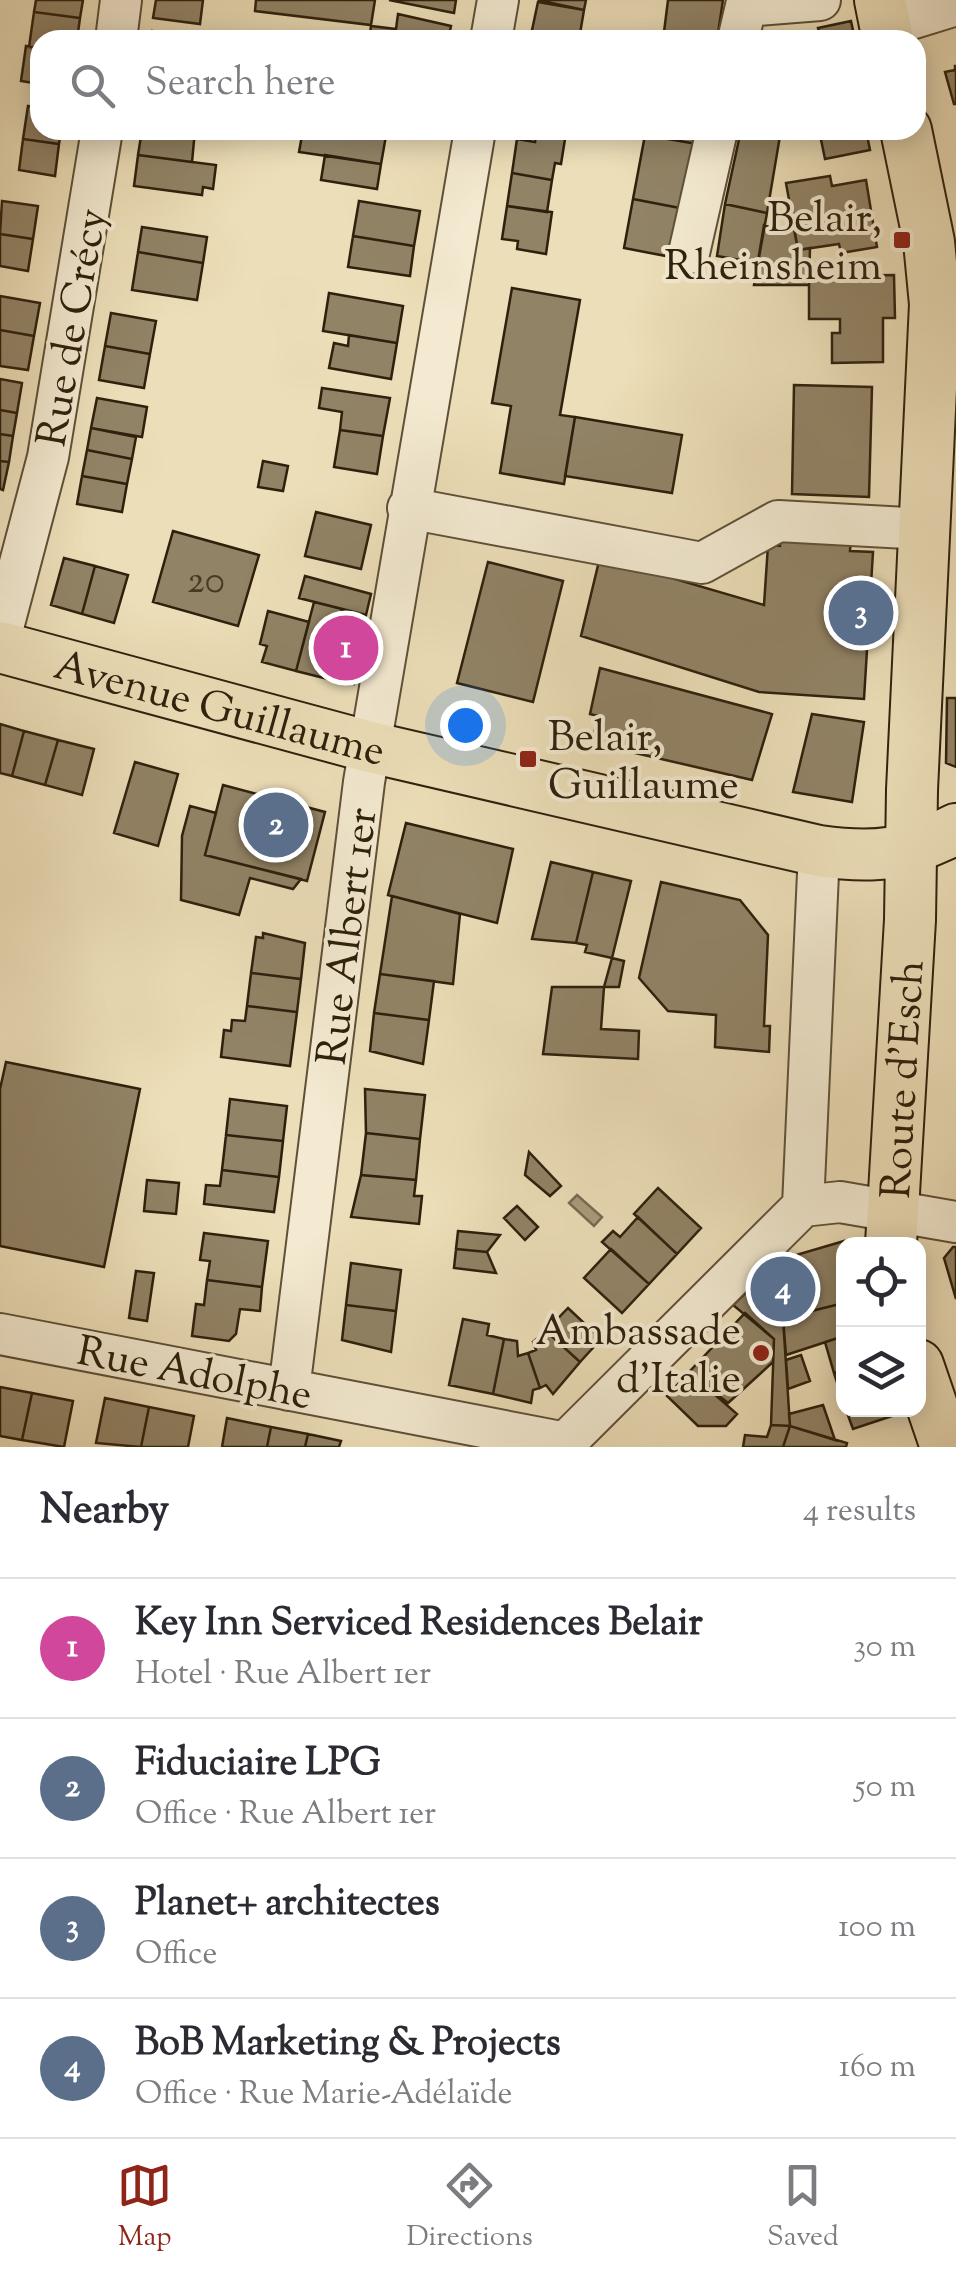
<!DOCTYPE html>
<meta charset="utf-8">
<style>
body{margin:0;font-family:"Sorts Mill Goudy",serif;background:#f2f2f3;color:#2b2b33}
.controls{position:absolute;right:30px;bottom:30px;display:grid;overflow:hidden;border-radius:20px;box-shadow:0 5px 25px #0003}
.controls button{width:90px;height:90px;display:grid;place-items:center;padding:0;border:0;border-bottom:2px solid #e1e1e2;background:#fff;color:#2b2b33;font:50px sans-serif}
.you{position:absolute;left:465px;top:725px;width:35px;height:35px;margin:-25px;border:8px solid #fff;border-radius:50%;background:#1a73e8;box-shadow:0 0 0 15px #1a73e833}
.badge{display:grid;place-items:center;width:65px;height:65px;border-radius:50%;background:#8f2418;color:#fff;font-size:32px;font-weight:700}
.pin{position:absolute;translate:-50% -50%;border:5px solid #fff;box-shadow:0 2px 10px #0006}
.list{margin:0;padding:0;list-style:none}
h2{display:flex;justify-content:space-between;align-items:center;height:130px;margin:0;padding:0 40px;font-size:42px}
h2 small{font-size:32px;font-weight:400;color:#7c7c81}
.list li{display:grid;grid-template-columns:65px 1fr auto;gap:30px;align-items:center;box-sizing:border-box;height:140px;padding:0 40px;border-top:2px solid #e1e1e2}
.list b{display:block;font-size:38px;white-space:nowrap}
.list p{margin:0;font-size:32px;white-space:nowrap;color:#7c7c81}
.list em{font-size:32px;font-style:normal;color:#7c7c81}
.icon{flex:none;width:55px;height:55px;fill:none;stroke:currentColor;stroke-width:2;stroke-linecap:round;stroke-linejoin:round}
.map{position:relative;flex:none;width:956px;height:1447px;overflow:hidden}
.search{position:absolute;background:#fff;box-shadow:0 5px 25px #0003;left:30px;right:30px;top:30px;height:110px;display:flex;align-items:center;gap:25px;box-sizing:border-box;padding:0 35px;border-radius:30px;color:#7c7c81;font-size:38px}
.sheet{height:690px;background:#fff}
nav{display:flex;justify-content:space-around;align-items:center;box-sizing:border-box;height:140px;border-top:2px solid #e1e1e2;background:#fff;font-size:28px;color:#7c7c81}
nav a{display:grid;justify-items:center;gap:5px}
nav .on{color:#8f2418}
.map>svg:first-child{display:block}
</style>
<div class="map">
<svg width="956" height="1447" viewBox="0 0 956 1447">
<rect width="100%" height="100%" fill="#ecdeb8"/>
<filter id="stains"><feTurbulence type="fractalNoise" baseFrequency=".002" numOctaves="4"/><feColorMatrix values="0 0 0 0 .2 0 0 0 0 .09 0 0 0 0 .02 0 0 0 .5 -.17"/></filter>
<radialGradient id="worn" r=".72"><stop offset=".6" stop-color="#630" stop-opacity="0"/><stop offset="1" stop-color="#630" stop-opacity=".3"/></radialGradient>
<!-- water -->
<path fill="#ab9d7e" stroke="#796b51" stroke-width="2.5" d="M577 1195 602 1217 594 1226 569 1203Z"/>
<!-- building -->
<path fill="#918366" stroke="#2e200d" stroke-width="2.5" d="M36 0H83L80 18 34 12Z
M156 0H203L200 24 153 18Z
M256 0H375L371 25 255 11Z
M389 0H456L454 13Z
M538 0H586L584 10Z
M668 0H723L717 40H663Z
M538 2 584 10 579 40 531 35Z
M34 12 80 18 77 40H40V48L29 47Z
M398 14 451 26 448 40H369L371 26 396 29Z
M851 21 855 40H821L818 28Z
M152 31 217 40H150Z
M26 46 40 48V84L21 81Z
M955 66H956V104H954L945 72 955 70Z
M28 106 40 108V130H61L59 144 23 139Z
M142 130H195L192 162 138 155Z
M303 130H387L381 164 299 152Z
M646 130H700L697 144 645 135Z
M741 130H781L767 213 725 204Z
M819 130H866L870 150 825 159Z
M536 135 565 139 561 164 555 163 552 180 512 173 517 139 535 142Z
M645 135 697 144 685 209 633 199Z
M23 139 59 144 55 176 19 170Z
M138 155 216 165 213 189 203 187 202 195 134 186Z
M325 155 381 164 377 189 321 180Z
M512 173 552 180 547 212 507 206Z
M830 176 832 186 866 180 877 247 841 253 839 244 798 250 786 183Z
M633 199 685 209 676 258 624 248Z
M2 201 38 206 33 239 0 234Z
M359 201 420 211 414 246 353 236Z
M725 204 767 213 758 263 717 256Z
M507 206 552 212 546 254 517 249 518 241 502 239Z
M764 225 794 229 798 250 810 248 809 285H754Z
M142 227 207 237 203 263 138 252Z
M0 234 33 239 28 271 0 266Z
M353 236 414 246 410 276 348 267Z
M138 252 203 263 197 300 132 290Z
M894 275 895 318H883V362L832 363V333H840V319H809V276Z
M512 288 580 300 560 415 575 417 564 484 500 473 511 406 492 403Z
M329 293 403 306 397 343 323 331Z
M0 296 40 303 34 336 0 330Z
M111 313 156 321 150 354 105 346Z
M0 330 34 336 28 370 0 366Z
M349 335 397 343 391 379 329 368 334 343 348 346Z
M105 346 150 354 144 388 99 380Z
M0 379 22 383 17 413 0 410Z
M794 385 872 387 869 497 792 494Z
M322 388 390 398 383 436 340 430 342 412 319 408Z
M97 398 147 407 142 437 91 428Z
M0 410 17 413 13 436 0 434Z
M575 417 682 435 672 493 565 476Z
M91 428 136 437 132 459 87 450Z
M340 430 383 436 377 474 334 467Z
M0 434 13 436 9 462 0 461Z
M87 450 132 459 127 484 82 476Z
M0 461 9 462 3 490 0 489Z
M263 461 288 466 283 491 258 487Z
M82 476 127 484 122 512 77 504Z
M316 512 371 525 361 569 305 556Z
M173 531 259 555 238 626 153 602Z
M780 531 851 535 850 551 873 552 864 699 759 692 581 636 600 557 764 605 768 545 780 546Z
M64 558 95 566 82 614 51 605Z
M488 562 563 581 533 702 457 683Z
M95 566 128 575 114 623 82 614Z
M305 576 371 594 366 615 299 598Z
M314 602 342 609 324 678 296 671Z
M342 609 366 615 354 684 324 678Z
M268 611 309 622 296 671 262 662 267 646 260 644Z
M600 668 772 714 752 780 592 743 598 716 590 714Z
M947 698H956V767L946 763Z
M812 714 864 722 852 802 793 792Z
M0 724 24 731 12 776 0 773Z
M24 731 58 740 45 785 12 776Z
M58 740 94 749 82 795 45 785Z
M135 762 178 774 158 846 114 833Z
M223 785 325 812 307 881 205 855Z
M190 806 216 813 205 855 301 879 293 889 250 878 239 915 181 900 182 836Z
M406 823 513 849 497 923 388 895Z
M551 862 593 872 576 943 532 939Z
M593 872 631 881 612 958 585 952 587 945 576 943Z
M661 882 740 900 768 935 764 1026H770L769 1052 715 1047 716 1015 668 1011 639 978Z
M392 896 460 914 453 984 380 974Z
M263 933 305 943 301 979 251 973 256 937 263 938Z
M612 958 624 961 619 987H604Z
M251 973 301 979 297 1012 247 1006Z
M380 974 434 981 429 1020 374 1013Z
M552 987H604L601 1029 639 1031 638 1059 543 1054Z
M247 1006 297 1012 290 1066 221 1057 224 1030 231 1031 232 1020 245 1021Z
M374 1013 429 1020 423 1064 370 1051Z
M6 1062 140 1089 104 1267 0 1246V1089Z
M365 1089 425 1095 420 1139 366 1133Z
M230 1099 287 1106 283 1141 226 1135Z
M366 1133 420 1139 416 1180 361 1175Z
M226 1135 283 1141 279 1177 222 1170Z
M529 1152 561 1186 550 1196 525 1175Z
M222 1170 279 1177 274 1212 204 1204 206 1185 220 1186Z
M361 1175 416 1180 414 1196H422L419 1224 351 1217Z
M147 1180 179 1183 176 1214 144 1211Z
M658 1188 701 1228 677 1254 634 1214Z
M517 1206 538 1227 525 1240 504 1218Z
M638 1217 677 1254 649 1284 602 1242 613 1231 620 1237Z
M458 1231 500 1235 487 1252 456 1249Z
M204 1233 268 1241 262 1287 207 1280 210 1261 200 1260Z
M844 1241V1303L783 1318 790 1426 771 1425 774 1339 733 1305 779 1260Z
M953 1247H956V1299L944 1258Z
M456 1249 487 1252 496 1273 454 1268Z
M611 1249 649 1284 622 1313 584 1278Z
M351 1263 401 1270 396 1311 346 1305Z
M136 1271 154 1273 147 1321 129 1318Z
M207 1280 262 1287 260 1311 240 1309 236 1334 229 1341 192 1336 196 1304 204 1305Z
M844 1303V1336L786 1355 783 1318Z
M346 1305 396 1311 391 1352 342 1340Z
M568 1308 601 1339 580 1362 546 1331Z
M745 1313 774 1339 773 1362 728 1403 689 1372Z
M463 1319 489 1324 487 1335 504 1339 493 1394 449 1385Z
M546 1331 580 1362 553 1394 546 1385 540 1388 528 1353 536 1350 533 1342Z
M844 1336V1370L834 1373 825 1342Z
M504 1339 517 1341 518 1356 528 1353 540 1388 533 1390 531 1403 493 1394Z
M801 1355 810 1381 788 1389 786 1360Z
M844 1370V1401H843L834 1373Z
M689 1372 737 1414 726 1426H698L667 1396Z
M0 1387 32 1393 22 1440 0 1436Z
M32 1393 73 1401 64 1447 22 1440Z
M105 1398 149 1407 141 1447 96 1443Z
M823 1405 835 1440 790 1426 789 1414Z
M149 1407 194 1416 188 1447H141Z
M846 1410H899L901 1413 853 1429Z
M227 1418 271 1427 267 1447H222Z
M771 1425 790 1426 783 1447H743L745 1435 767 1437Z
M790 1426 847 1443 846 1447H783Z
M271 1427 308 1434 305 1447H267Z
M308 1434 341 1441 339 1447H305Z"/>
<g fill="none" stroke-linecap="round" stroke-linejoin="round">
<!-- minor casing -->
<g stroke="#5e5038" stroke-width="44">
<path id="minor" d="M885 27 956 5
M116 40 121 0
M491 40 498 0
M738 40 746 6 820 0
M689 253 717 130
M408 508 702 563 778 521 925 529
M0 639 48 457 102 130
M803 1206 819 851
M0 1334 566 1443
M289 1390 364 782 475 130
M561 1447 803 1206 840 1202 956 1222"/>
</g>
<!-- major casing -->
<g stroke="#2e200d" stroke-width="54">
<g id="major">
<path d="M880 0 888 40"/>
<path id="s1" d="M0 647 370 747 819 851C876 859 905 855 956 829"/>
<path id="s2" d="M891 1244 910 920 912 790 935 304 929 242 906 130"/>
<path d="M918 1365 946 1447"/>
</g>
</g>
<!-- minor -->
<use href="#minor" stroke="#f3ead1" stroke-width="40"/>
<!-- major -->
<use href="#major" stroke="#ecdeb8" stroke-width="50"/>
</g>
<!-- markers -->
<g fill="#8f2418" stroke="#f3ead1" stroke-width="4">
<rect x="892" y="230" width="20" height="20" rx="5"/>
<rect x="518" y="749" width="20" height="20" rx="5"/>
<circle cx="761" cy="1353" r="10"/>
</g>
<g text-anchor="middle" stroke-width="8" stroke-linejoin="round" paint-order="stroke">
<!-- number labels -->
<g font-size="38" fill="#473923">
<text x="206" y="592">20</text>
</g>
<!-- poi labels -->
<g font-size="42" fill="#2e200d" stroke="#f3ead1" text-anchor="end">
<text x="882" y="231">Belair,<tspan x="882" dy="48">Rheinsheim</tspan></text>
<text x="548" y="750" text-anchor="start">Belair,<tspan x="548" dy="48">Guillaume</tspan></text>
<text x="741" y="1344">Ambassade<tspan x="741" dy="48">d'Italie</tspan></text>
</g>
<!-- street labels -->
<g font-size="42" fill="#2e200d" stroke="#f3ead1">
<text transform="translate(70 327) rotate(-80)" y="15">Rue de Crécy</text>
<text dy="15" stroke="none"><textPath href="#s1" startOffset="228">Avenue Guillaume</textPath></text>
<text transform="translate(345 936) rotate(-83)" y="15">Rue Albert 1er</text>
<text dy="15" stroke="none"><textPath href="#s2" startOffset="165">Route d'Esch</textPath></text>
<text transform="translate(195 1371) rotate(11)" y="15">Rue Adolphe</text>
</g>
</g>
<rect width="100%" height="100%" filter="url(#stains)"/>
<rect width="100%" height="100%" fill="url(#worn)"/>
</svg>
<div class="controls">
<button><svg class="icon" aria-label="locate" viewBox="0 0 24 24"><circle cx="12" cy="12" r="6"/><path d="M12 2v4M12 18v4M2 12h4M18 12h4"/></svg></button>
<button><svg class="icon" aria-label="layers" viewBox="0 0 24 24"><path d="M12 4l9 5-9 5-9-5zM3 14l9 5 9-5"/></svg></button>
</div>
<div class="you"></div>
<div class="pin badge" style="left:346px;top:648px;background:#d1479c">1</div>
<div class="pin badge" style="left:276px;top:825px;background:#5c6f8a">2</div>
<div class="pin badge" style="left:861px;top:613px;background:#5c6f8a">3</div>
<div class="pin badge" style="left:783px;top:1289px;background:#5c6f8a">4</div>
<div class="search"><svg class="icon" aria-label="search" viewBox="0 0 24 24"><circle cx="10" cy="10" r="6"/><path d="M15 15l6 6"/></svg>Search here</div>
</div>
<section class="sheet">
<h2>Nearby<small>4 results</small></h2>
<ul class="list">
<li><span class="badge" style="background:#d1479c">1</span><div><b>Key Inn Serviced Residences Belair</b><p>Hotel · Rue Albert 1er</p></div><em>30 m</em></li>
<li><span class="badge" style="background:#5c6f8a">2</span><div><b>Fiduciaire LPG</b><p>Office · Rue Albert 1er</p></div><em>50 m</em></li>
<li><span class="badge" style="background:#5c6f8a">3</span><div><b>Planet+ architectes</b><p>Office</p></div><em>100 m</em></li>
<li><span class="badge" style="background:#5c6f8a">4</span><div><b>BoB Marketing &amp; Projects</b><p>Office · Rue Marie-Adélaïde</p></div><em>160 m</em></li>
</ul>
</section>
<nav>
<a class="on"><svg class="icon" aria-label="map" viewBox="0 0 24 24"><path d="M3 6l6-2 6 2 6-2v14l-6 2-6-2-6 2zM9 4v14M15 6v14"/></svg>Map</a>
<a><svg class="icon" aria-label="directions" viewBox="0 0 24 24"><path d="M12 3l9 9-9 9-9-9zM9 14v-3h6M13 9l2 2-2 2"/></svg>Directions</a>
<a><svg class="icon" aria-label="saved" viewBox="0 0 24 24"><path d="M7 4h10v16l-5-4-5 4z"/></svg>Saved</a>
</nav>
